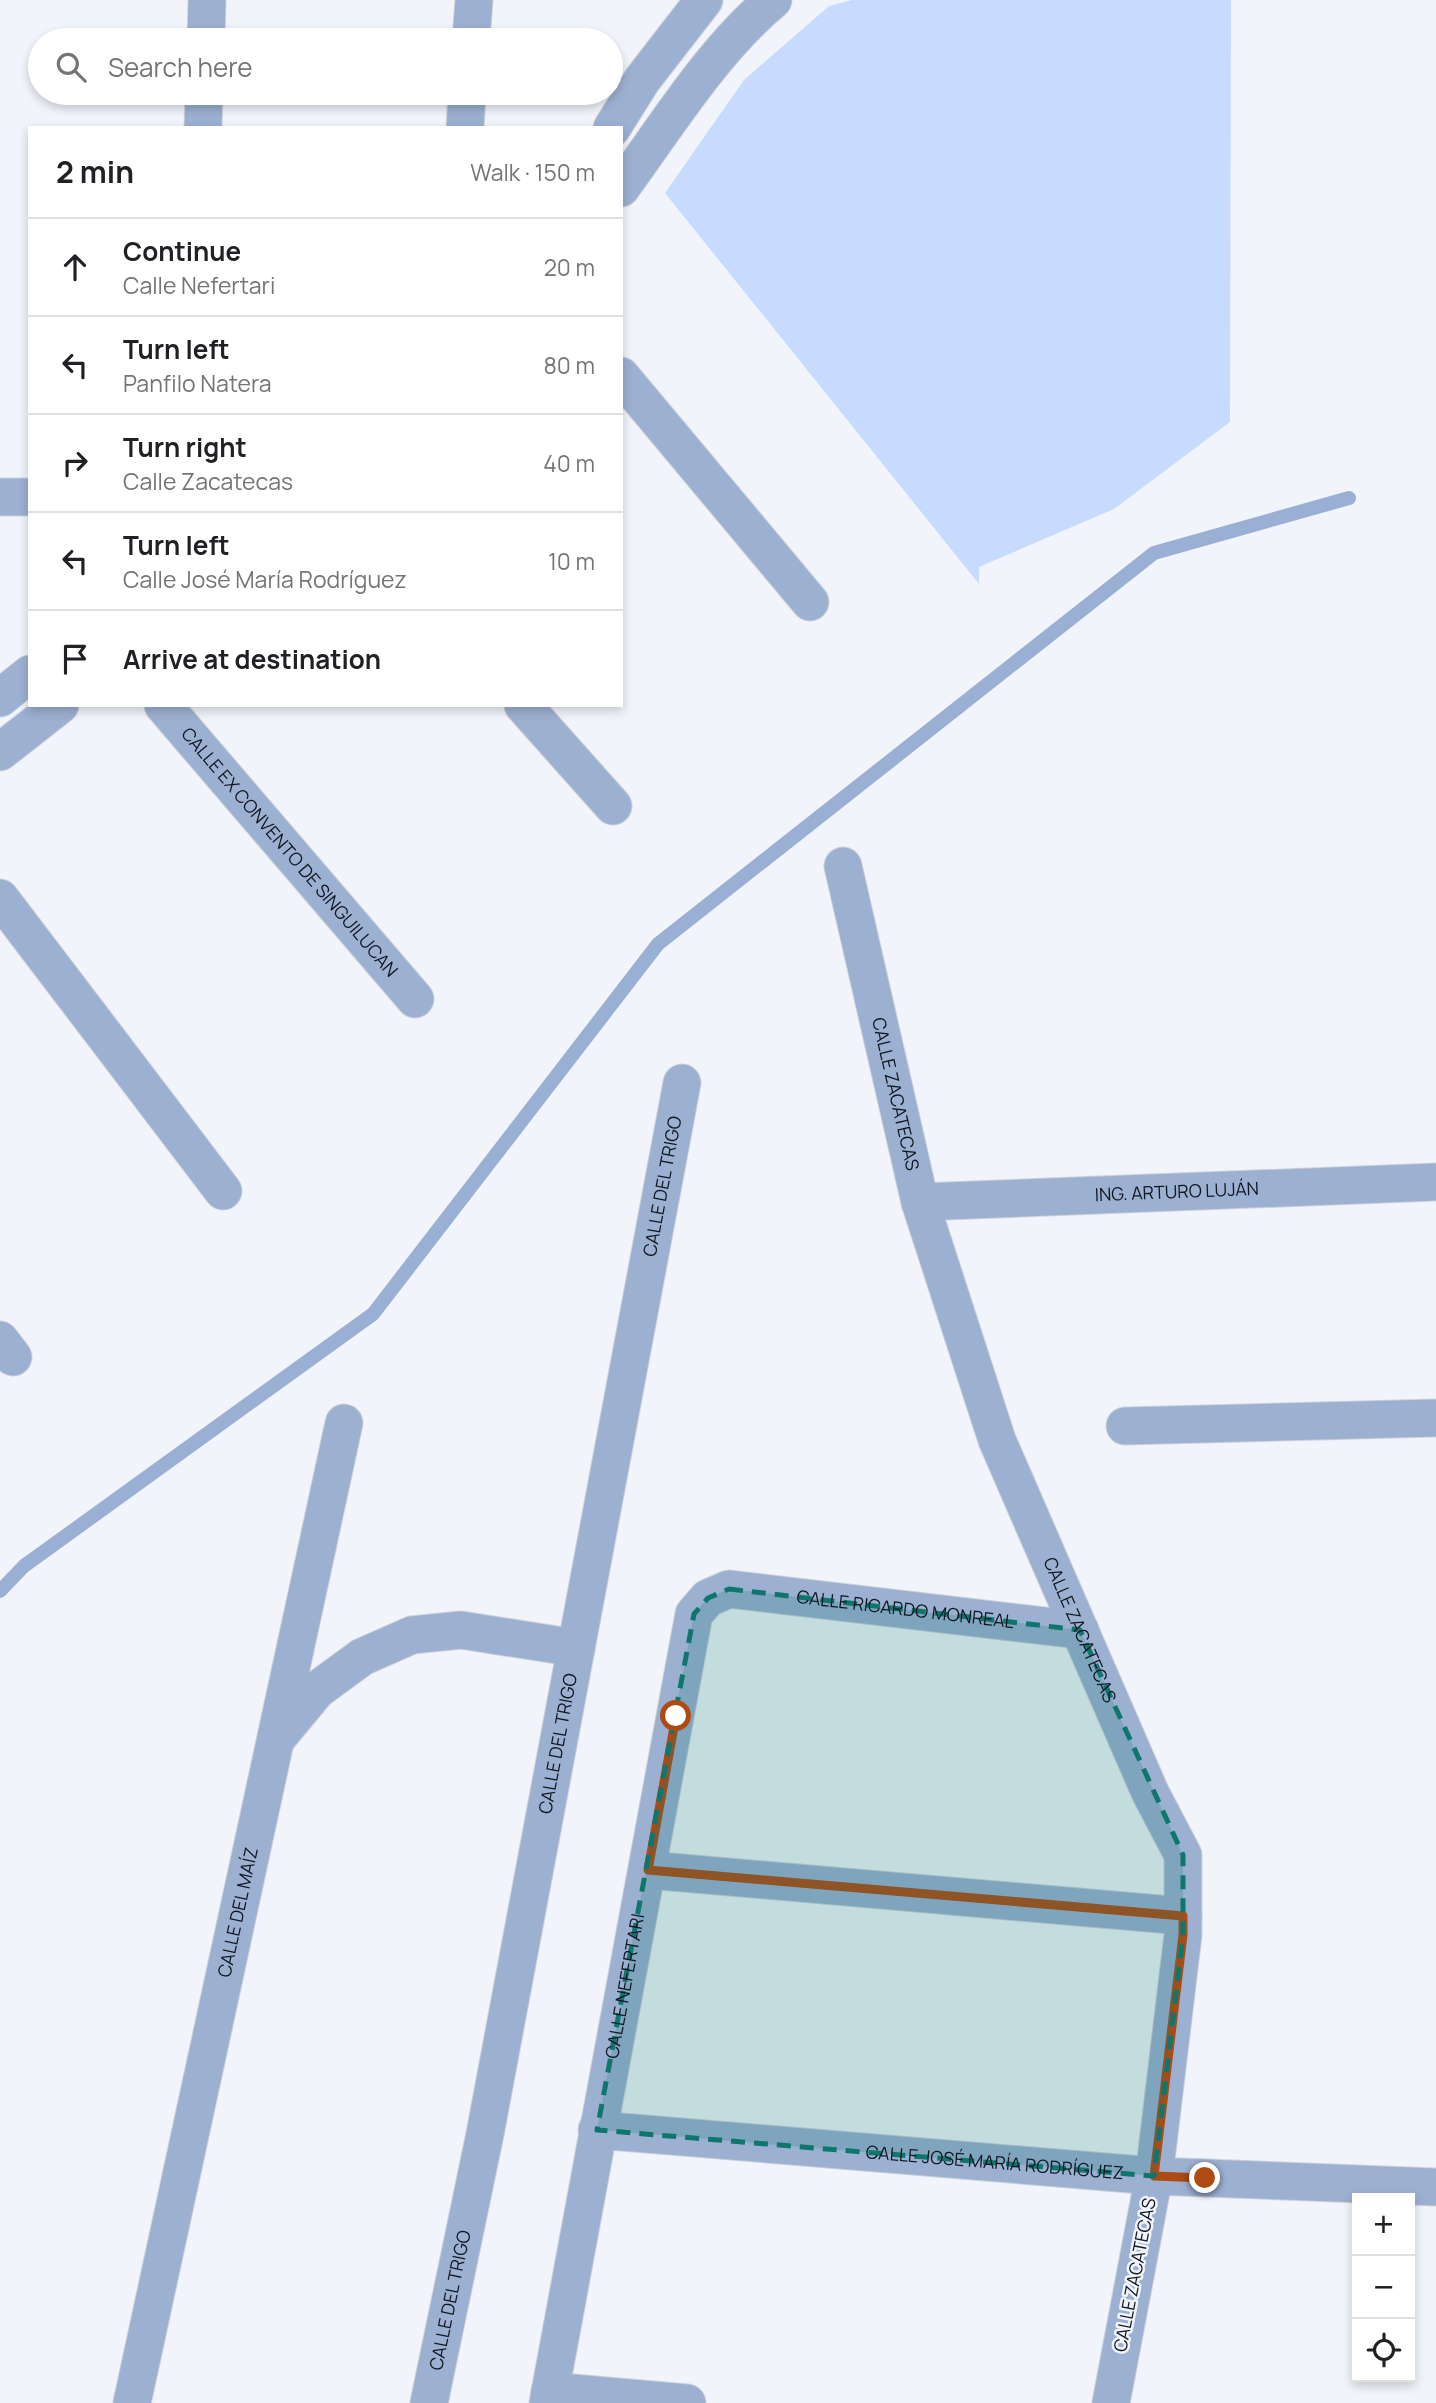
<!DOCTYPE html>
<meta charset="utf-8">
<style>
body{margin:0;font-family:Manrope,sans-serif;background:#f2f2f2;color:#202124}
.controls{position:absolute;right:21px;bottom:21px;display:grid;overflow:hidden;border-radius:0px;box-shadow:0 4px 10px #0003}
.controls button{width:63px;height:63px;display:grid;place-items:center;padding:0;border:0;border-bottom:2px solid #e0e0e0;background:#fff;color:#202124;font:35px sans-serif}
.stop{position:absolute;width:21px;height:21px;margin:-16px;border:5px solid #ae4b13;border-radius:50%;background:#fff}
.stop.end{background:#ae4b13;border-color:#fff;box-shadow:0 2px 7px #0008}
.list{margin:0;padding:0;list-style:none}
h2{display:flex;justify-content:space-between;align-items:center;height:91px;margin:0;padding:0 28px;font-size:30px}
h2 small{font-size:23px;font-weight:400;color:#757577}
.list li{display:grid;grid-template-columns:46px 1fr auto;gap:21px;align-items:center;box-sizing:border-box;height:98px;padding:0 28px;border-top:2px solid #e0e0e0}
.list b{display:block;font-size:26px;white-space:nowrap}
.list p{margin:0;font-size:23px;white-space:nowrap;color:#757577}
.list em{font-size:23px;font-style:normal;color:#757577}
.icon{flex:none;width:38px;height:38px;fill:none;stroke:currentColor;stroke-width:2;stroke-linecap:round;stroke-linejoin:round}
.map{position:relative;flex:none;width:1436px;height:2403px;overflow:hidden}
.search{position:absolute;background:#fff;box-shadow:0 4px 10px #0003;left:28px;top:28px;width:595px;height:77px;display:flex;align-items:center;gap:18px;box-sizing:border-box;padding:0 24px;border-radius:38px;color:#757577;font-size:26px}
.panel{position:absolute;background:#fff;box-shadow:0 4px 10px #0003;left:28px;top:126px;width:595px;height:581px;border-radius:0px}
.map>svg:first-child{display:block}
</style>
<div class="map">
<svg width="1436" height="2403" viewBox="0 0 1436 2403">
<rect width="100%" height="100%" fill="#f1f5fb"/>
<!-- green -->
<path fill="#c6dbfe" d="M852 0H1231L1230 422 1114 509 979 567V584L665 193 744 80 829 6Z"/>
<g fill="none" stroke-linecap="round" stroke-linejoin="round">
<!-- stream -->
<path stroke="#99afd4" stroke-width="14" d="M0 1591 24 1566 373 1314 658 944 1154 553 1349 498"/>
<!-- minor casing -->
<g stroke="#cdd1d8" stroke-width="39">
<g id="minor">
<path d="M206 40 207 0"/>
<path d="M471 40 474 0"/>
<path d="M203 128 204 93"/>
<path d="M465 128 467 93"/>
<path d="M612 128 642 80 704 0"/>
<path d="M621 188C667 125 714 49 773 0"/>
<path d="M621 376 810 602"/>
<path d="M0 497H30"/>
<path d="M0 698 30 674"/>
<path id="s1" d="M163 705 415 999"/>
<path d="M523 705 613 806"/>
<path d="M0 752 60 705"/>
<path id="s2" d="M843 866 920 1202 997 1440 1150 1792 1183 1855V1935L1154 2176 1111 2403"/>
<path d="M0 898 223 1191"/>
<path id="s3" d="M920 1202 1436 1182"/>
<path d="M0 1340 13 1357"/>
<path d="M1125 1426 1436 1418"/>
<path d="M278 1737 317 1690 362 1657 412 1635 461 1630 576 1648"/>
<path d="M648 1870 1183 1916"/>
<path id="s4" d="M597 2130 1154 2176 1436 2187"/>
<path d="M550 2391 687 2403"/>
<path id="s5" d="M132 2403 344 1423"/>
<path id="s6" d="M429 2403 485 2134 682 1083"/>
<path id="s7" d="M548 2403 694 1614 708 1598 729 1589 1080 1630"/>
</g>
</g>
<!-- minor -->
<use href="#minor" stroke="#9cb0d2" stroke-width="37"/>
</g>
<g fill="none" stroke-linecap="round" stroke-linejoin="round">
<!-- route -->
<path stroke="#ae4b13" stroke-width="9" d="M676 1716 648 1870 1183 1916V1935L1154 2176 1205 2178"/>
</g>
<!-- marked area -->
<path fill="#0f766e" fill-opacity="0.2" stroke="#0f766e" stroke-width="5" stroke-dasharray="14 9" stroke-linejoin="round" d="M729 1589 1080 1630 1183 1855V1935L1154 2176 597 2130 694 1614 708 1598Z"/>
<g text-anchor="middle" stroke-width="5" stroke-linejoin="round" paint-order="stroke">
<!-- street labels -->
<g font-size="18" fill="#111721" stroke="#f1f5fb">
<text dy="6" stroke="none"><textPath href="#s1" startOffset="194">CALLE EX CONVENTO DE SINGUILUCAN</textPath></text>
<text dy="6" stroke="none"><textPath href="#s2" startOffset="234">CALLE ZACATECAS</textPath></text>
<text dy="6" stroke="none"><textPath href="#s6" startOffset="1239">CALLE DEL TRIGO</textPath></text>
<text dy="6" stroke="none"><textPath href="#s3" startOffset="257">ING. ARTURO LUJÁN</textPath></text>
<text dy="6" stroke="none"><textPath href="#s7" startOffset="1024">CALLE RICARDO MONREAL</textPath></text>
<text dy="6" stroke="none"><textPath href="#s2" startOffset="802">CALLE ZACATECAS</textPath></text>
<text dy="6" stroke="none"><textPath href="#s6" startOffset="672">CALLE DEL TRIGO</textPath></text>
<text dy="6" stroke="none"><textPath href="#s5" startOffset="502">CALLE DEL MAÍZ</textPath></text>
<text dy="6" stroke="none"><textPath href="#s7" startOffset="424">CALLE NEFERTARI</textPath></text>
<text dy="6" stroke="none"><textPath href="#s4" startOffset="399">CALLE JOSÉ MARÍA RODRÍGUEZ</textPath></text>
<text transform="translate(1135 2275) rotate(-79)" y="6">CALLE ZACATECAS</text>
<text dy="6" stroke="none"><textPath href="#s6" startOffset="105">CALLE DEL TRIGO</textPath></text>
</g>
</g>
</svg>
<div class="controls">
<button>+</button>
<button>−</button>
<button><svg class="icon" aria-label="locate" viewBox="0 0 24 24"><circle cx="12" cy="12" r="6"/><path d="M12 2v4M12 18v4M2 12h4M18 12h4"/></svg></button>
</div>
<div class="stop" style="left:676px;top:1716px"></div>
<div class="stop end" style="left:1205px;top:2178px"></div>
<div class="search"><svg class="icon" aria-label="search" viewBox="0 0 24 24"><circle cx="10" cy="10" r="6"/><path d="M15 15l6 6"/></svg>Search here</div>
<section class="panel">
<h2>2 min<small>Walk · 150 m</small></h2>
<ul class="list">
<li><svg class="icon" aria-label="ahead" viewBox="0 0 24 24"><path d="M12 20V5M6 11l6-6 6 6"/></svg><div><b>Continue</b><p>Calle Nefertari</p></div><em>20 m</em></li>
<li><svg class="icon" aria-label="left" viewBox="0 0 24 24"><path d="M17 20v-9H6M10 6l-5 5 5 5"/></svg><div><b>Turn left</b><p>Panfilo Natera</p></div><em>80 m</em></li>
<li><svg class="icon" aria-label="right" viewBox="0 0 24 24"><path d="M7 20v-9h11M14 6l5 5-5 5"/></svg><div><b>Turn right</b><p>Calle Zacatecas</p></div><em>40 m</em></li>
<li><svg class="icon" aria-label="left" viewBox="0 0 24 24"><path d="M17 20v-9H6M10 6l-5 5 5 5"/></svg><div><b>Turn left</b><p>Calle José María Rodríguez</p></div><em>10 m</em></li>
<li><svg class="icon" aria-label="arrive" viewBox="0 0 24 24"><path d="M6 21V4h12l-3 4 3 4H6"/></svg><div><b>Arrive at destination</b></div></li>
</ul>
</section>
</div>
